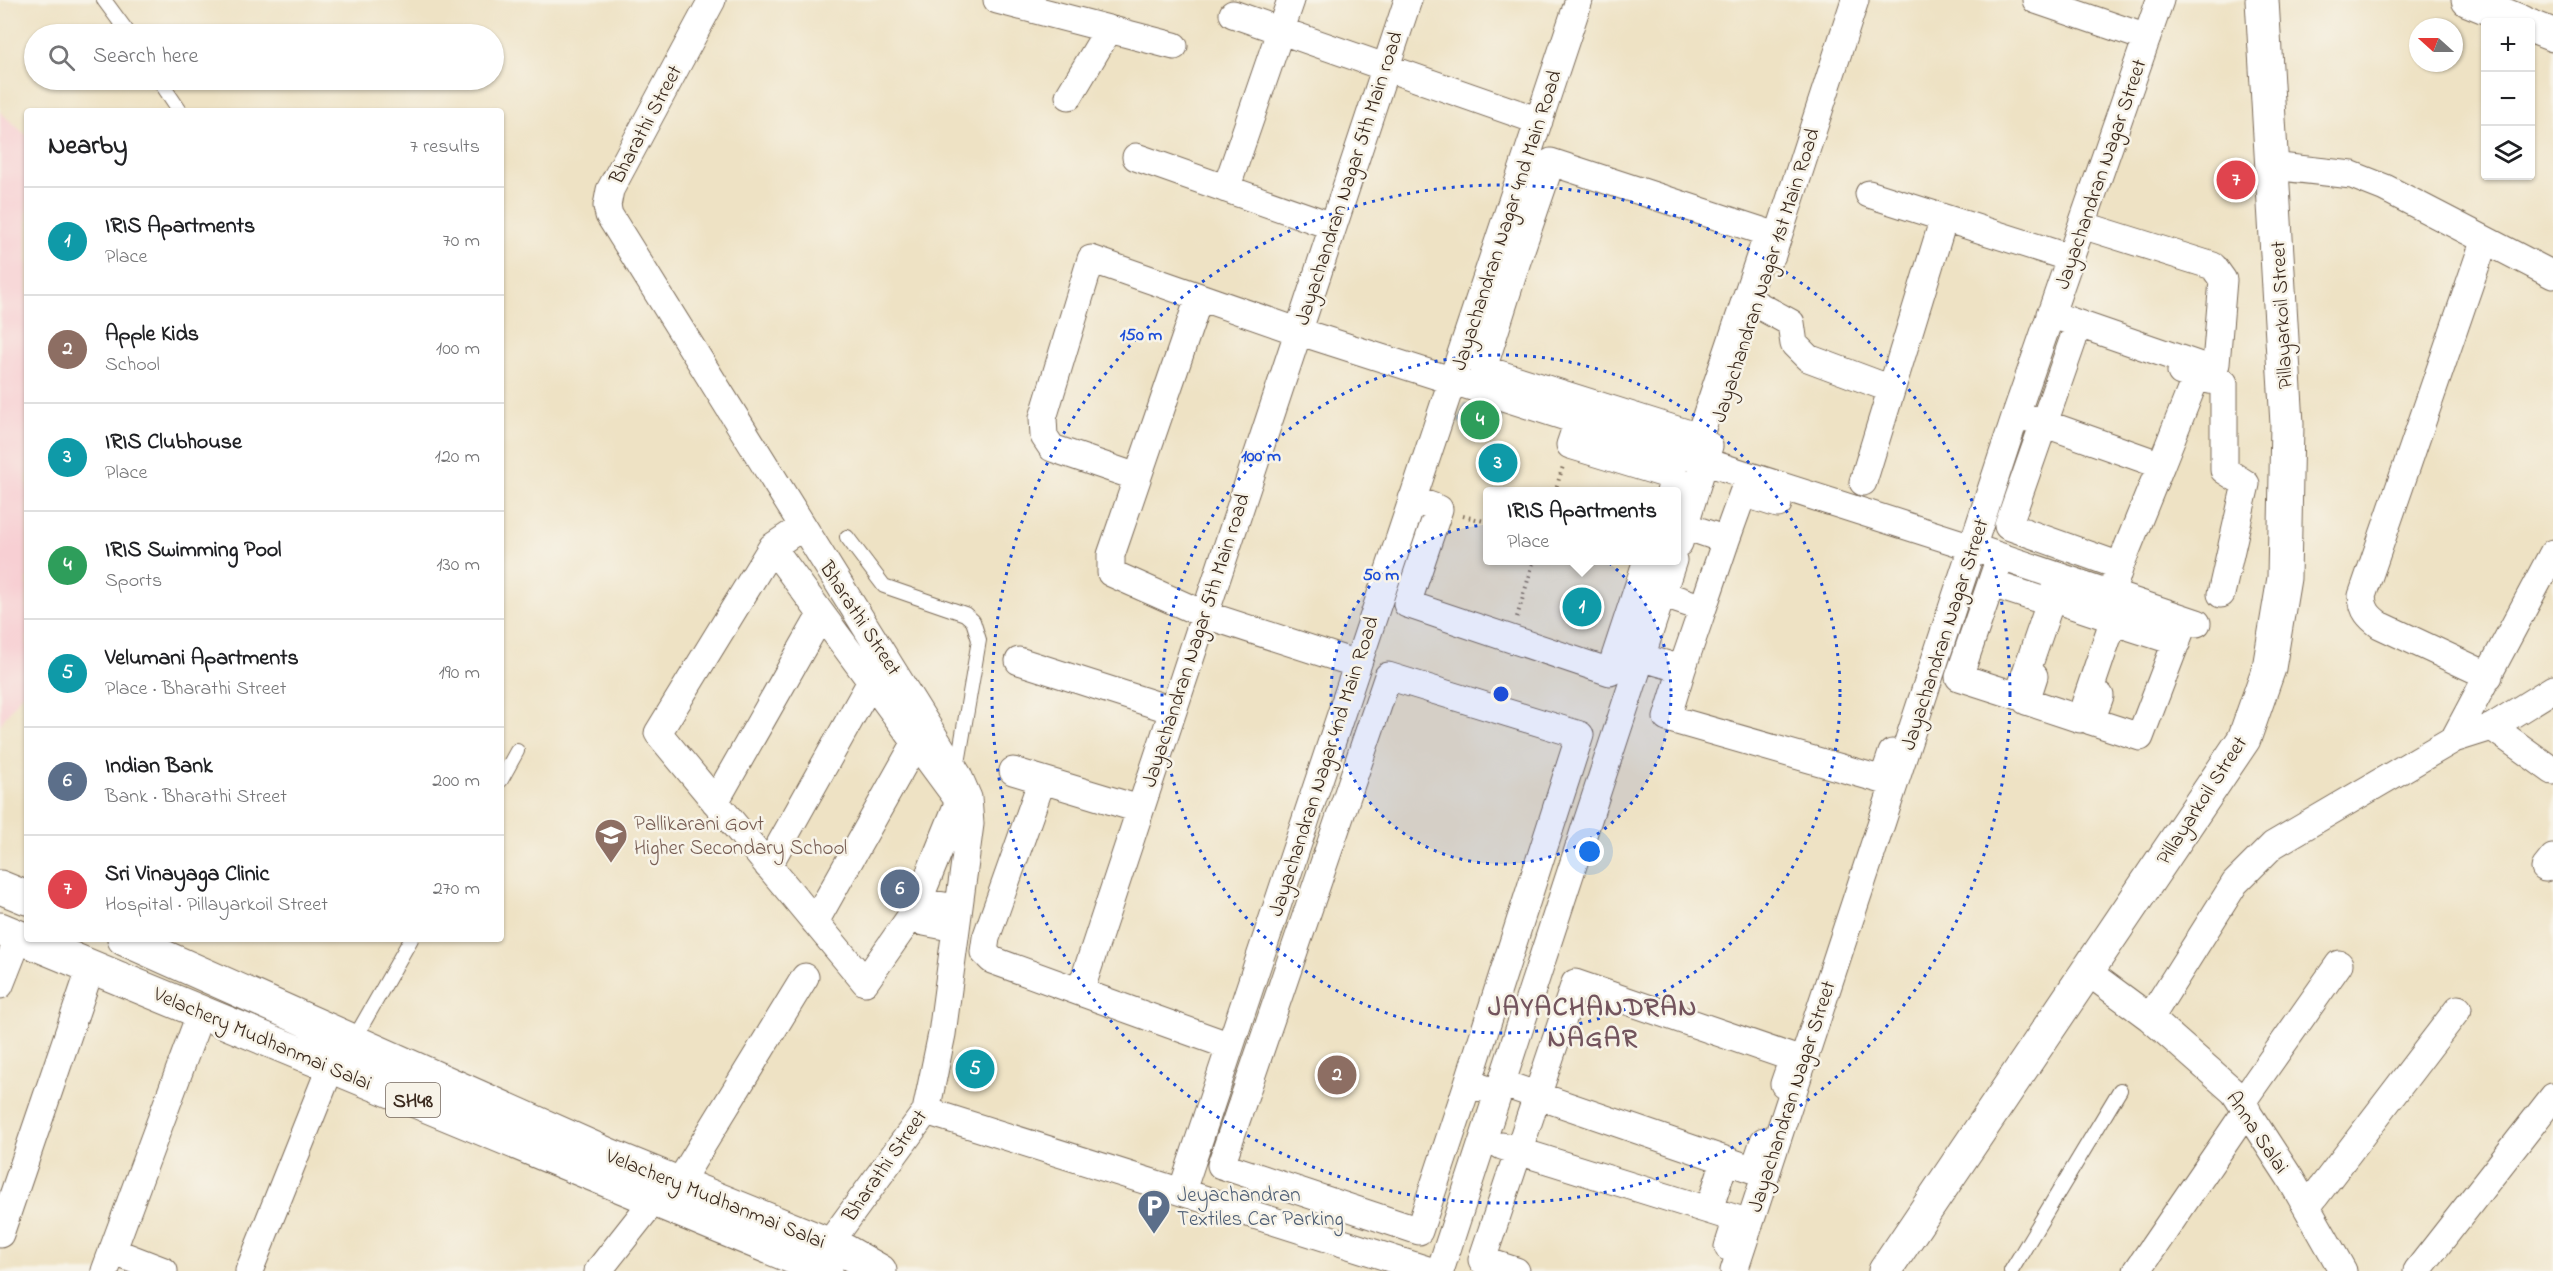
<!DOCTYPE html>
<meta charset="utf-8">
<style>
body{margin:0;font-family:"Indie Flower",sans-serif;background:#f2f2f2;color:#202124}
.controls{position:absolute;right:18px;top:18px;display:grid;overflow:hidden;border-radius:6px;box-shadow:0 2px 4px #0004}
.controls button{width:54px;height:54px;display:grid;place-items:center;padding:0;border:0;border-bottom:2px solid #e0e0e0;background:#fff;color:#202124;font:30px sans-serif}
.compass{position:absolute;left:2409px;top:18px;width:54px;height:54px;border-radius:50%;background:#fff;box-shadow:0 2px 4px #0004;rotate:291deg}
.you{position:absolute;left:1590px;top:852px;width:21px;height:21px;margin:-15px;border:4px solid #fff;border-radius:50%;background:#1a73e8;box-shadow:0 0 0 9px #1a73e833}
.badge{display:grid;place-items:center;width:39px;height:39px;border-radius:50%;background:#d1495b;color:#fff;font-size:20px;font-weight:700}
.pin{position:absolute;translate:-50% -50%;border:3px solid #fff;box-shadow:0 2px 6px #0006}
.popup{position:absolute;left:1483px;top:487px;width:198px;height:78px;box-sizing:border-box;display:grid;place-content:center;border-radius:6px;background:#fff;filter:drop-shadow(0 2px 4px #0005);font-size:20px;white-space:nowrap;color:#757577}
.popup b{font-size:22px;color:#202124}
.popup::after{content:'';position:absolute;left:50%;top:100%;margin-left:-12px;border:12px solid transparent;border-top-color:#fff}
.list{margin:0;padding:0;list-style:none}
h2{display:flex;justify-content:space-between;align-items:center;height:78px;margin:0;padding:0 24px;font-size:26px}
h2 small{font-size:20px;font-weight:400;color:#757577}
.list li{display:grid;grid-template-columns:39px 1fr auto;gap:18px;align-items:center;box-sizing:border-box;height:108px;padding:0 24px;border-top:2px solid #e0e0e0}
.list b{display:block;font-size:22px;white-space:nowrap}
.list p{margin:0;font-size:20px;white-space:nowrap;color:#757577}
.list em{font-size:20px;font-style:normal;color:#757577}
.icon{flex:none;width:33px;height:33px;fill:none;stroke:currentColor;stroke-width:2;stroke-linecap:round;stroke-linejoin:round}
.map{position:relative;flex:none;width:2553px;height:1271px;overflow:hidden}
.search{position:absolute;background:#fff;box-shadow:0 2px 4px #0004;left:24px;top:24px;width:480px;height:66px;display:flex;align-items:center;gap:15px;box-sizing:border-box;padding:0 21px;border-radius:33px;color:#757577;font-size:22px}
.panel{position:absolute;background:#fff;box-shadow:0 2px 4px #0004;left:24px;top:108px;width:480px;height:834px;border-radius:6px}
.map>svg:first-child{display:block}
</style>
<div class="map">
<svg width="2553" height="1271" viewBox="0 0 2553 1271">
<rect width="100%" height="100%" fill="#f7f3e8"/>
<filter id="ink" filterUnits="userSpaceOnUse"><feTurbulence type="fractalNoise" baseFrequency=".0167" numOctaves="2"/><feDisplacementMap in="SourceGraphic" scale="12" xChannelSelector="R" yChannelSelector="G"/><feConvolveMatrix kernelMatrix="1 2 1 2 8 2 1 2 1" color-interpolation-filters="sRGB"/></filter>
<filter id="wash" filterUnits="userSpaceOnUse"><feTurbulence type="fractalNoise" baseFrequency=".008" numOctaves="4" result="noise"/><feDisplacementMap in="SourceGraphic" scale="24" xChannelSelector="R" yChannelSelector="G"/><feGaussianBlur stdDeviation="1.35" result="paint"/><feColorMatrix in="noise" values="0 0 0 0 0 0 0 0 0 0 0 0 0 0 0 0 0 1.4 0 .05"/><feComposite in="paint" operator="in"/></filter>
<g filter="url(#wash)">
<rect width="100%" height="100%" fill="#eee2c4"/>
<!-- built -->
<path fill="#f7cfd3" d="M0 112 27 136V686L0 725Z"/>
<!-- water -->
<path fill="#74beed" stroke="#587486" stroke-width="1.5" d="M1465 404 1502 417 1496 435 1459 422Z"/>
</g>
<g filter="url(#ink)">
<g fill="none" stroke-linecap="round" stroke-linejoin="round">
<!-- lane casing -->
<g stroke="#7a6a58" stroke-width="16">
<path id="lane" d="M104 0 129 34
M159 80 180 111
M847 537 884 586 965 614 973 621 979 640 957 769
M501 780 517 751
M353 1041 411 939
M2011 1271 2120 1090"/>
</g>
<!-- street casing -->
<g stroke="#7a6a58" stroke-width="29">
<path id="street" d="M712 0 610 190 607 206 609 215 958 775 968 798 970 824 942 1034 926 1111 829 1244 821 1261
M997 0 1174 46
M2036 0 2147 38
M1233 14 1539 121
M1069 96 1109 29
M1136 157 1332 226
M2272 166 2352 175 2385 188 2553 275
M1226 189 1291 0
M1869 194 2070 258
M2484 242 2362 596C2363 611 2369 617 2380 625L2489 676
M1494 254 1517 261 1551 162 1768 233 1699 437 1483 369 1517 261
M1772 255 1855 0
M1199 298 1111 555V573L1203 614 1357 664
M1756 304 1791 323 1794 344 1808 358 1891 389
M2050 314 2212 370 2216 364 2223 280 2213 266 2082 225
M2073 340 2008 526 2120 566 2111 594
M2196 377 2224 383V470L2246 484 2221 594
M2026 417 2161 465 2120 566
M1578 421 1570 445 1675 477 1670 492
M2161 465 2196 377 2181 372
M1137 477 1052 448 1044 436 1043 418 1091 259 1297 331 1972 547 2197 623
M1863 482 1944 218
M1412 499 1439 509 1407 604 1610 672 1647 560
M1685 526 1726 540 1743 493 1778 504
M802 527 772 547 658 733 865 982 909 919 955 928
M1679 543 1709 446
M772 547 959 801 918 902 958 908
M2000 557 1959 677 2018 696 2059 577
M1992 584 2051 603
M2060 601 2114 619
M1703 608 1726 540
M2124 625 2177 642
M1640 657 1682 669 1703 608 1661 594
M1019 661 1172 710
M1682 669 1667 718 1883 780 1892 753
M2034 676 2026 701 2080 719 2121 598
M2100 696 2091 721 2140 737 2185 619
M2492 727 2553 771
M2454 739 2492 727 2553 689
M1013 771 1139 809
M1042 780 986 938 984 952 992 960 1080 992
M715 802 816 624
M768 866 878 669
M2545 868 2553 858
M815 922 916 742
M2088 972 2150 1018 2234 1092 2290 1178 2343 1271
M0 985 19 937
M2150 1018 2235 883 2273 845 2454 739 2553 553
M1230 1046 1080 992 1408 0
M1468 1083 1580 735 1388 676 1221 1165 1419 1231 1468 1083 1498 1093
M1501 1083 1754 1170 1764 1141
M2242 1102 2339 964
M926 1111 1431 1271
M1502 1146 1737 1219 1728 1247
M679 1183 805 977
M1182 1191 1579 0
M2307 1207 2458 1009
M1709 1210 1725 1160
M0 1234 91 967
M112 1251 164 1271
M105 1271 201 1012
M249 1271 331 1066
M598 1271 654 1200
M1440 1271 1673 560
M1516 1271 1482 1260 1575 983 1793 1058 1784 1084
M1734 1271 2016 414 2160 0
M2137 1271 2247 1110
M2417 1271 2553 1097"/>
</g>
<!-- secondary casing -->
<g stroke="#7a6a58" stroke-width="35">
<path id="secondary" d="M2468 0 2522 22
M2530 26 2553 35
M1885 1271 2244 739 2269 668 2284 578 2287 424 2262 0"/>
</g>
<!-- primary casing -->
<g stroke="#7a6a58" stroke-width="35">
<path id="primary" d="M0 887 27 898
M0 929 826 1271
M124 939 609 1155 845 1251 880 1271"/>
</g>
<!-- path -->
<path stroke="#7a6a58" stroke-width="4" stroke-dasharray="1.5 4.5" stroke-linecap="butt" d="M1555 492 1563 466
M1463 516 1488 522
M1517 617 1534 560"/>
<!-- lane -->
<use href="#lane" stroke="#fff" stroke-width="14"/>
<!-- street -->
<use href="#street" stroke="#fff" stroke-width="27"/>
<!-- secondary -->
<use href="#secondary" stroke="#fff" stroke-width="33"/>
<!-- primary -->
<use href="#primary" stroke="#fff" stroke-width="33"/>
</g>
</g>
<!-- distance rings -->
<circle cx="1501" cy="694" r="170" fill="#1d4ed8" fill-opacity=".12"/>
<g fill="none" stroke="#1d4ed8" stroke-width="3" stroke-dasharray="3 6">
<circle cx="1501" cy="694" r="170"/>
<circle cx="1501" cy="694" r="339"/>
<circle cx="1501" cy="694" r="509"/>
</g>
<!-- icons -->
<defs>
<g id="school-pin" transform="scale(1.725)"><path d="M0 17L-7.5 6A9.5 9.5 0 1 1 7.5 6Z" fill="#8d6e63" stroke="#f7f3e8"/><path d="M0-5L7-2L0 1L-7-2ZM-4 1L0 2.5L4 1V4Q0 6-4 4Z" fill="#fff"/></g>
<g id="parking-pin" transform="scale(1.725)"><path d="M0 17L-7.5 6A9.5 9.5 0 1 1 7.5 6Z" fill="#5c6f8a" stroke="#f7f3e8"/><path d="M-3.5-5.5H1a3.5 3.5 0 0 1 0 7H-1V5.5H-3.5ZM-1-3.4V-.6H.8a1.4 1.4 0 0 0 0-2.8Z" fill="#fff"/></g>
</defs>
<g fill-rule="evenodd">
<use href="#school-pin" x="611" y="835"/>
<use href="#parking-pin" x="1154" y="1206"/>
</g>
<g text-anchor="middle" stroke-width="5" stroke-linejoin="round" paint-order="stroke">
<!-- shield labels -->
<rect fill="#f7f3e8" stroke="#73665b" stroke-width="1.5" x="386" y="1083" width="54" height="34" rx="4.5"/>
<g font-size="20" font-weight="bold" fill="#3b2a1e">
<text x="413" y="1107">SH48</text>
</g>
<!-- street labels -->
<g font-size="21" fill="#3b2a1e" stroke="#f7f3e8">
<text transform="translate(645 124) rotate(-62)" y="7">Bharathi Street</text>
<text transform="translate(2100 174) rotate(-71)" y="7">Jayachandran Nagar Street</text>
<text transform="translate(1348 178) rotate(-72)" y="7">Jayachandran Nagar 5th Main road</text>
<text transform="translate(1506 220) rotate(-72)" y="7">Jayachandran Nagar 4nd Main Road</text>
<text transform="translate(1765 275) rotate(-72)" y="7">Jayachandran Nagar 1st Main Road</text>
<text transform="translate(2281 315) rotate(-93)" y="7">Pillayarkoil Street</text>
<text transform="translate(861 618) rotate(57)" y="7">Bharathi Street</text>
<text transform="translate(1944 634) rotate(-72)" y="7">Jayachandran Nagar Street</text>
<text transform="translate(1195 640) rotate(-72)" y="7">Jayachandran Nagar 5th Main road</text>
<text transform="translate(1323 766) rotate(-72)" y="7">Jayachandran Nagar 4nd Main Road</text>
<text transform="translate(2201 800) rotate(-57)" y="7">Pillayarkoil Street</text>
<text transform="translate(263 1038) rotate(23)" y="7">Velachery Mudhanmai Salai</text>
<text transform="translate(1791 1096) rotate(-72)" y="7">Jayachandran Nagar Street</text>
<text transform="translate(2258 1132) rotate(56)" y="7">Anna Salai</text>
<text transform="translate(884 1165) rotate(-55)" y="7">Bharathi Street</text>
<text transform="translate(716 1198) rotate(22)" y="7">Velachery Mudhanmai Salai</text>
</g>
<!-- education labels -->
<g font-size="21" fill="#785e54" stroke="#f7f3e8" text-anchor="start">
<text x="634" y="830">Pallikarani Govt<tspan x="634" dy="24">Higher Secondary School</tspan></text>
</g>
<!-- service labels -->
<g font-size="21" fill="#4e5e75" stroke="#f7f3e8" text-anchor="start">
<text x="1177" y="1201">Jeyachandran<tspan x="1177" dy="24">Textiles Car Parking</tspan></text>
</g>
<!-- district labels -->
<g font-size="27" font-weight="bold" letter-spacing="1.5" fill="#73545d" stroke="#f7f3e8">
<text x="1593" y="1015">JAYACHANDRAN<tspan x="1593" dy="31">NAGAR</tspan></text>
</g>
</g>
<circle cx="1501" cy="694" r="9" fill="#1d4ed8" stroke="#f7f3e8" stroke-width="3"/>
<g font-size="18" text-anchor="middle" font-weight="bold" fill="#1d4ed8" stroke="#f7f3e8" stroke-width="5" stroke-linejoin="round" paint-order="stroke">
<text x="1141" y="340">150 m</text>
<text x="1261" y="461">100 m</text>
<text x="1381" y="580">50 m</text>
</g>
</svg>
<div class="controls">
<button>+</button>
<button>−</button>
<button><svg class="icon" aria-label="layers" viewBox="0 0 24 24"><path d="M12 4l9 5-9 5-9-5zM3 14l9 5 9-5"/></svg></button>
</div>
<svg class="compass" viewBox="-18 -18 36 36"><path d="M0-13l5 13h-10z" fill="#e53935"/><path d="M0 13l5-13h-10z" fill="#757577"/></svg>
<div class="you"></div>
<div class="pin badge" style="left:1582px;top:607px;background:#0f9aa8">1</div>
<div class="popup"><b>IRIS Apartments</b>Place</div>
<div class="pin badge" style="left:1337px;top:1075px;background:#8d6e63">2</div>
<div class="pin badge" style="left:1498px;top:463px;background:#0f9aa8">3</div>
<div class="pin badge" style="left:1480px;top:420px;background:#2e9e5b">4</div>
<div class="pin badge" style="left:975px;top:1069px;background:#0f9aa8">5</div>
<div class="pin badge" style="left:900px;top:889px;background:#5c6f8a">6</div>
<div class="pin badge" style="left:2236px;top:180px;background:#e0444e">7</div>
<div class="search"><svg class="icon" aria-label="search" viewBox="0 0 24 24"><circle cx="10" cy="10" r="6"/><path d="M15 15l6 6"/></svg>Search here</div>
<section class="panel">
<h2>Nearby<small>7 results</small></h2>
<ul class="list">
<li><span class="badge" style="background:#0f9aa8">1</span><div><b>IRIS Apartments</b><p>Place</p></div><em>70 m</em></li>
<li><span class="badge" style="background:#8d6e63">2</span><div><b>Apple Kids</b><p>School</p></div><em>100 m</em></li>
<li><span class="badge" style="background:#0f9aa8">3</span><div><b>IRIS Clubhouse</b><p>Place</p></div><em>120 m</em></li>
<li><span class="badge" style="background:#2e9e5b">4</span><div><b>IRIS Swimming Pool</b><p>Sports</p></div><em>130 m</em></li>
<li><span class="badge" style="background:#0f9aa8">5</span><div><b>Velumani Apartments</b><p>Place · Bharathi Street</p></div><em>190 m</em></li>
<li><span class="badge" style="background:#5c6f8a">6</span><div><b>Indian Bank</b><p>Bank · Bharathi Street</p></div><em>200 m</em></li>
<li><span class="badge" style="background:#e0444e">7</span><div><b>Sri Vinayaga Clinic</b><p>Hospital · Pillayarkoil Street</p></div><em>270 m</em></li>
</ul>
</section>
</div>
